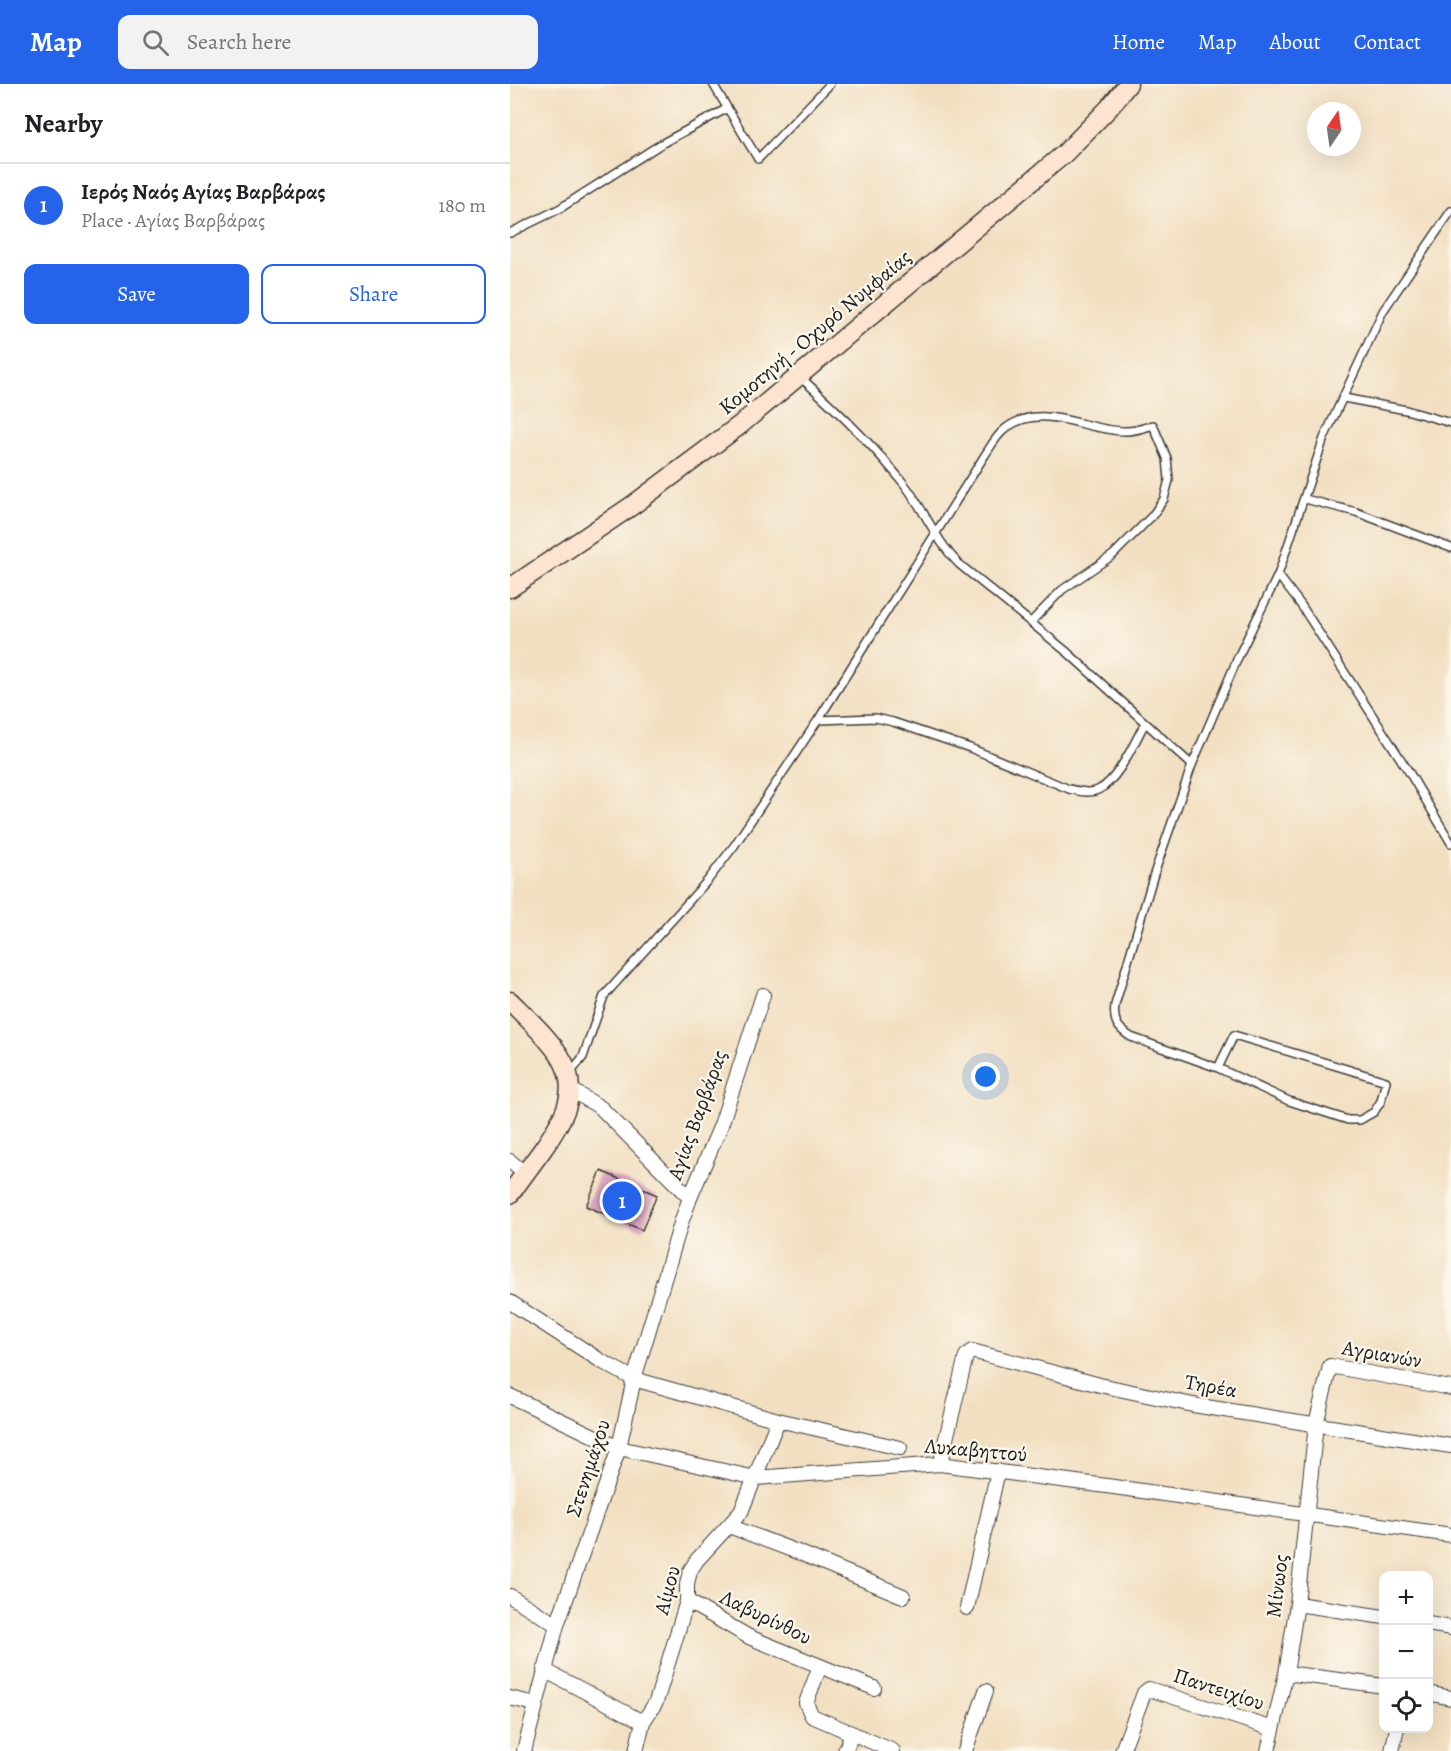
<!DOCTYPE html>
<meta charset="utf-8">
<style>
body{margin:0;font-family:Alegreya,serif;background:#f2f2f2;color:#202124}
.controls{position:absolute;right:18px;bottom:18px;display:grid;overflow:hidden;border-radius:12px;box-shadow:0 6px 24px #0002}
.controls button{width:54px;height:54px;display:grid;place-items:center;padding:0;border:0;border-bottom:2px solid #e0e0e0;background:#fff;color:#202124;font:30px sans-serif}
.compass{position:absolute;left:797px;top:18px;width:54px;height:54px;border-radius:50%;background:#fff;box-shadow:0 6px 24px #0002;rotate:13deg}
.you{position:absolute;left:476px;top:993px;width:21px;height:21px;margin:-15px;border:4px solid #fff;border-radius:50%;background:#1a73e8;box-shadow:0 0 0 9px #1a73e833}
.badge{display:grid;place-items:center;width:39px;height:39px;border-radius:50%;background:#2563eb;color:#fff;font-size:20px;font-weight:700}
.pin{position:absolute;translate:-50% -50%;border:3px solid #fff;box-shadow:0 2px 6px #0006}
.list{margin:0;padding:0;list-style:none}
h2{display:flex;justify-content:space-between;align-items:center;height:78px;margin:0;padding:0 24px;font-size:26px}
h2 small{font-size:20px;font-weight:400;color:#757577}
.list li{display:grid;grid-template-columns:39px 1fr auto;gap:18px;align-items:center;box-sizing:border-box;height:84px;padding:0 24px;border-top:2px solid #e0e0e0}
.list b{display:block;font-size:22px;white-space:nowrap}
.list p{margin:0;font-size:20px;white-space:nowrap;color:#757577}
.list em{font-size:20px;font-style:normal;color:#757577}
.actions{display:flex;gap:12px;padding:18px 24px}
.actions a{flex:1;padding:14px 0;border:2px solid #2563eb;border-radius:12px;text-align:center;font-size:21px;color:#2563eb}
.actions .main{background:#2563eb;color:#fff}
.icon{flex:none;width:33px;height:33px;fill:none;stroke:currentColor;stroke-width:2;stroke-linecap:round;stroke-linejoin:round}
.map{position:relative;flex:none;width:941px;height:1667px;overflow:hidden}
header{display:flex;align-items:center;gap:36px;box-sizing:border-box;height:84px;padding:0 30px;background:#2563eb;color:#fff}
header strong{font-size:28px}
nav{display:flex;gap:33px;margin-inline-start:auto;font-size:21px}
.search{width:420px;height:54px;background:#f2f2f2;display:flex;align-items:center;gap:15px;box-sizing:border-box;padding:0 21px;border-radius:12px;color:#757577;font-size:22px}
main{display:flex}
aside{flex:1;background:#fff}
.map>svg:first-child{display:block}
</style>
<header>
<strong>Map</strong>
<div class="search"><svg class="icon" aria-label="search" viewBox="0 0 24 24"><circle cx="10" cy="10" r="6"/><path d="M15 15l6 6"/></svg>Search here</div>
<nav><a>Home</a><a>Map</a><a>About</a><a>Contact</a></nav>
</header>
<main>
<aside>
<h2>Nearby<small></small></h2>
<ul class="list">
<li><span class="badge">1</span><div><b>Ιερός Ναός Αγίας Βαρβάρας</b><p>Place · Αγίας Βαρβάρας</p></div><em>180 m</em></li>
</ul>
<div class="actions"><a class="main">Save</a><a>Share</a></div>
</aside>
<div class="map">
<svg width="941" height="1667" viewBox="0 0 941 1667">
<rect width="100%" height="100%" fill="#fbf7ec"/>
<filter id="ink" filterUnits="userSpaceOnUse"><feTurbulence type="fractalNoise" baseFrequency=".0167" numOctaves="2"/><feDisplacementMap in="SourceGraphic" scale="12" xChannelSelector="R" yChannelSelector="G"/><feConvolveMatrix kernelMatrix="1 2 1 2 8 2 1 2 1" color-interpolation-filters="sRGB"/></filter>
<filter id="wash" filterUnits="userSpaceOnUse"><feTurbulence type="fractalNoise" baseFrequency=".008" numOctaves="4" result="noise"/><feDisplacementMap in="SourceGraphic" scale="24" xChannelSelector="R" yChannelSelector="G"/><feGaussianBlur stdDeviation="1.35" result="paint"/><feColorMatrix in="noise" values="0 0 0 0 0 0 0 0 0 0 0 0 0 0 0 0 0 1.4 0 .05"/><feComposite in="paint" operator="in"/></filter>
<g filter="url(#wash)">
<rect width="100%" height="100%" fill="#f2dfc1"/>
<g id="blocks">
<!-- building -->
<path fill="#d494b8" d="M91 1087 147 1111 132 1146 76 1122Z"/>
</g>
</g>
<g filter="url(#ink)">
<use href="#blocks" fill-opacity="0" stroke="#3c3935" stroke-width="1.5"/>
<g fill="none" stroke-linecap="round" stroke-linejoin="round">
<!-- service casing -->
<g stroke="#3c3935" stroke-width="10">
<path id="service" d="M203 0 248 75 320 0
M0 149 49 125 151 60 216 25
M289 292C326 325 364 362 395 401 415 427 426 457 449 480L557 568 682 681
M834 314 896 326 941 339
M795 415 846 428 941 464
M768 491 791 521 899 688 941 759
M308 636 366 634 383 638 460 664 559 705C568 707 579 710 588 706 608 697 625 657 635 639
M708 984 724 951 876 997 871 1017 864 1028 850 1036H838L779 1017 708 984 621 953C607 944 603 937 605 921L644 790 682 681 729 571 768 491 814 354 873 227 941 127
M60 989 73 973 94 912 198 796 224 762 308 636 475 371C481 362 486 352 495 345 531 316 577 348 616 347 626 347 634 344 643 341L657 374 659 396 654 415 642 432 603 471 552 506 521 538"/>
</g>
<!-- minor casing -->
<g stroke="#3c3935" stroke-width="16">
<path id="minor" d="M60 1005 91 1024 180 1114
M0 1077 15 1090
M0 1218 91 1277 124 1295 268 1336 390 1364
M0 1312 109 1364 246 1394 430 1380 604 1403 941 1451
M430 1380 456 1272 462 1267 590 1301 683 1321 941 1362
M219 1442 290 1469 393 1512
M0 1512 47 1541
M177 1517 239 1553 364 1604
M787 1520 874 1533
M457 1524 488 1387
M918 1540 941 1544
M310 1582 296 1619 302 1632 383 1667
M34 1586 133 1638
M776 1589 874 1602
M918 1609 941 1614
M0 1614 25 1620
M14 1667 47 1541 109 1364 124 1295 172 1136 180 1114 211 1041 253 911
M126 1667 133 1638 146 1618 163 1563 177 1517V1500L180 1487 187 1476 231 1428 268 1336
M335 1667 342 1650
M455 1667 476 1607
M612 1667 634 1609 639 1605 763 1645
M758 1667 776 1589 787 1520 806 1340 820 1282 941 1304
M882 1667 887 1644"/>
</g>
<!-- secondary casing -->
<g stroke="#3c3935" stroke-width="21">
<path id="secondary" d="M0 504 123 421 230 341 554 70 599 24 618 0
M0 917C17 934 36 951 50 972 72 1006 53 1036 33 1065 22 1080 11 1095 0 1110"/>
</g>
<!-- service -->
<use href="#service" stroke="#fff" stroke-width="7"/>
<!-- minor -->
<use href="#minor" stroke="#fff" stroke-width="14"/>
<!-- secondary -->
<use href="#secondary" stroke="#fde4d1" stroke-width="18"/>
</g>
</g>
<g text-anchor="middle" stroke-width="4.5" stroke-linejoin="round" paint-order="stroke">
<!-- street labels -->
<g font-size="21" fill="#1c1c1c" stroke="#fbf7ec">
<text transform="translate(305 248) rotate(-40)" y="7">Κομοτηνή - Οχυρό Νυμφαίας</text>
<text transform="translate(187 1031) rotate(-70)" y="7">Αγίας Βαρβάρας</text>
<text transform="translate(872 1270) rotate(10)" y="7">Αγριανών</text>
<text transform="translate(701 1302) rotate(10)" y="7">Τηρέα</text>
<text transform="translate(466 1366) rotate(5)" y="7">Λυκαβηττού</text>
<text transform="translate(78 1384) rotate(-72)" y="7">Στενημάχου</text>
<text transform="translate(767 1502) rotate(-83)" y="7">Μίνωος</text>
<text transform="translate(157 1506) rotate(-75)" y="7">Αίμου</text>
<text transform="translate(256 1533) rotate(26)" y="7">Λαβυρίνθου</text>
<text transform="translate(709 1605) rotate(18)" y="7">Παντειχίου</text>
</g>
</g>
</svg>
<div class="controls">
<button>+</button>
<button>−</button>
<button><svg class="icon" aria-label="locate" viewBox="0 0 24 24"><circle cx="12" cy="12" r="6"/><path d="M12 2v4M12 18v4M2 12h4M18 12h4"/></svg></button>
</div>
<svg class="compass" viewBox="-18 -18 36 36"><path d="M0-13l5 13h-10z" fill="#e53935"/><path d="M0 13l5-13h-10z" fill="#757577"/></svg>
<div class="you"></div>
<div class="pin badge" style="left:112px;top:1117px">1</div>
</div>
</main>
